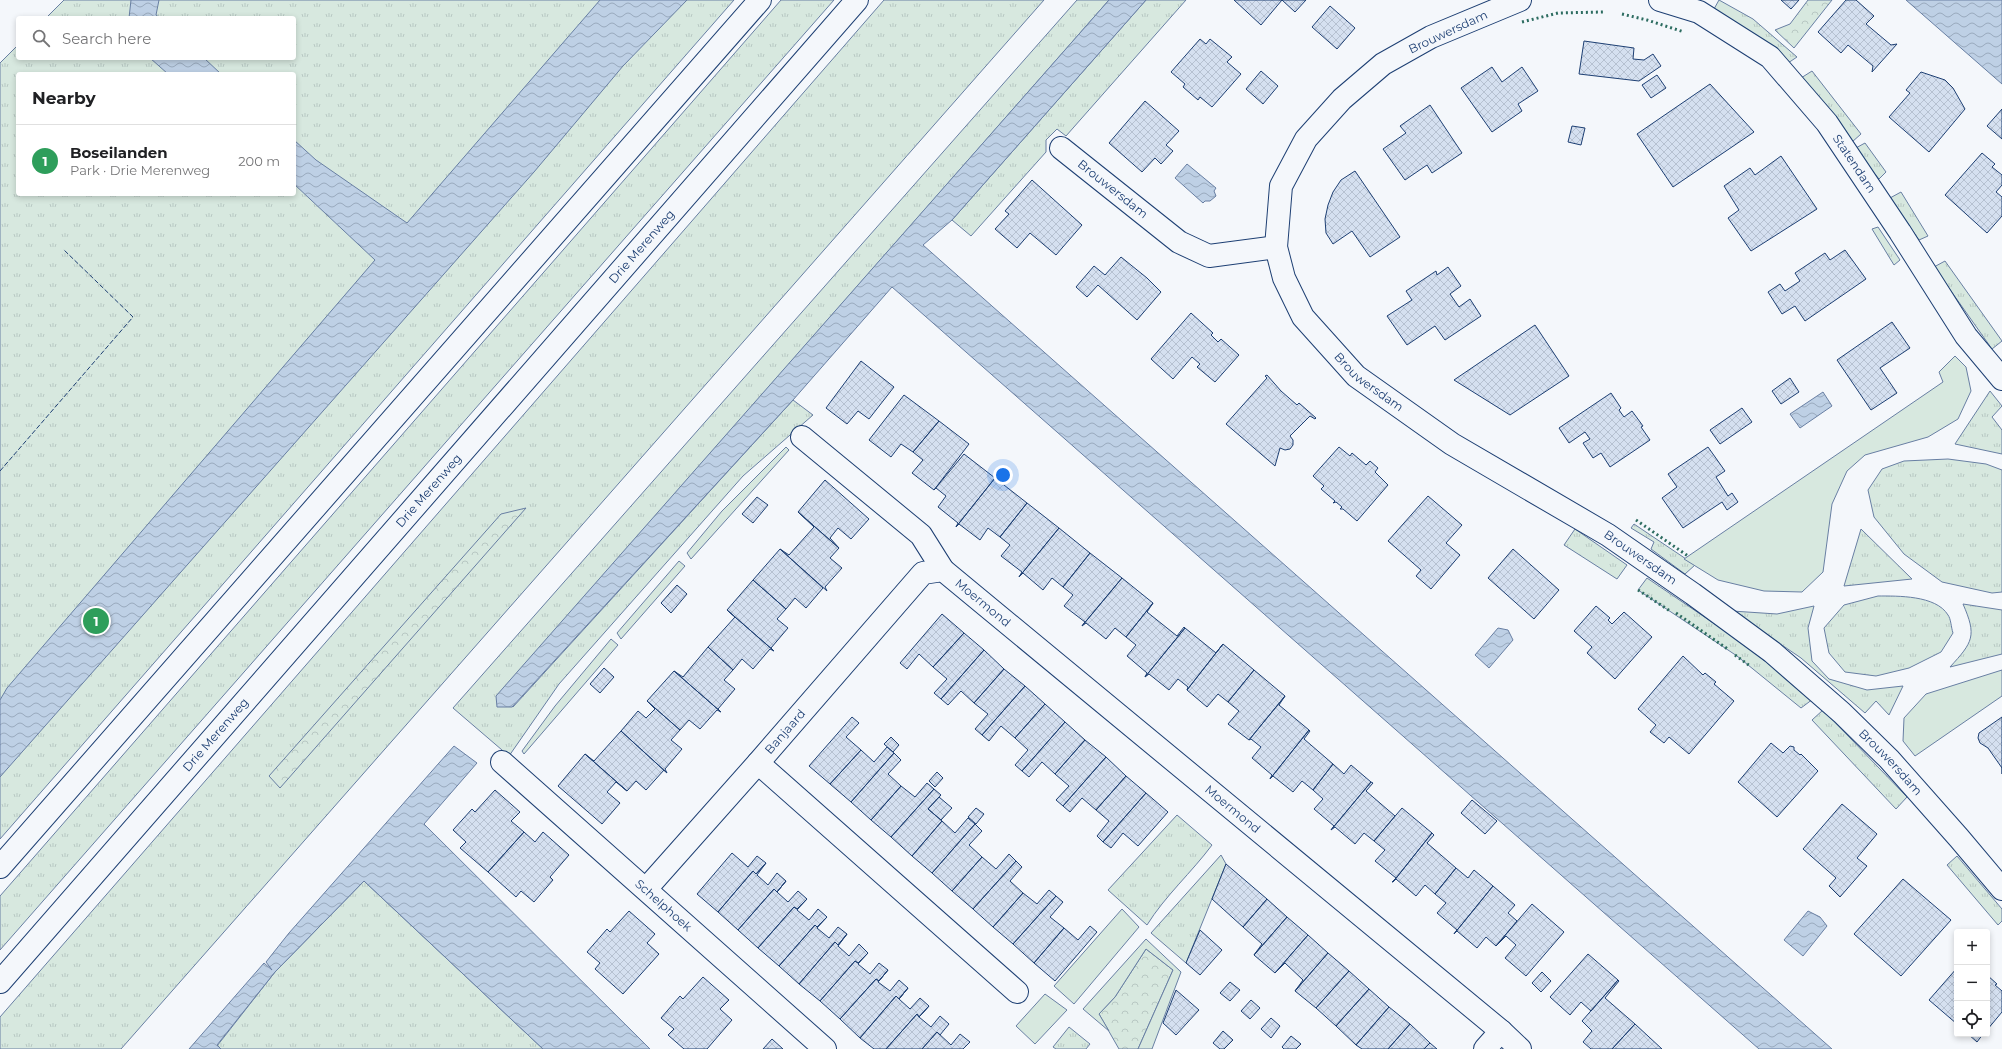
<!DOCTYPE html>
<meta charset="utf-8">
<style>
body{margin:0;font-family:Montserrat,sans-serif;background:#f2f2f2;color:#202124}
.controls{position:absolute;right:12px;bottom:12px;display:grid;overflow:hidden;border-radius:4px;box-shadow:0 2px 6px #0003}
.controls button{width:36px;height:36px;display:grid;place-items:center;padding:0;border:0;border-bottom:1px solid #e0e0e0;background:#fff;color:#202124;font:20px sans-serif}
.you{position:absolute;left:1003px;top:475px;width:14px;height:14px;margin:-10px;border:3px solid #fff;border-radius:50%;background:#1a73e8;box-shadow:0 0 0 6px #1a73e833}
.badge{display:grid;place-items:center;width:26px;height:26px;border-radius:50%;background:#c62828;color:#fff;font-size:13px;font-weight:700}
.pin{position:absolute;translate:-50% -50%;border:2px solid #fff;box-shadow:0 1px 4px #0006}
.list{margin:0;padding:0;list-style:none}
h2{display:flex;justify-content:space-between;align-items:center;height:52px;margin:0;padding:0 16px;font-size:17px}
h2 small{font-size:13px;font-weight:400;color:#757577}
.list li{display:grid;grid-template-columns:26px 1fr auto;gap:12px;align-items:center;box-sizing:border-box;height:72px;padding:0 16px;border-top:1px solid #e0e0e0}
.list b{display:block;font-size:15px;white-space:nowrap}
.list p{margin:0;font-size:13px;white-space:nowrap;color:#757577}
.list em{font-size:13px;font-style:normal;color:#757577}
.icon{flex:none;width:22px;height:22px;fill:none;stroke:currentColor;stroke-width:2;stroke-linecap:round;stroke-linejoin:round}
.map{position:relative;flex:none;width:2002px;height:1049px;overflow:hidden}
.search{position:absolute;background:#fff;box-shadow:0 2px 6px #0003;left:16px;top:16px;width:280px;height:44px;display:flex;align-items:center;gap:10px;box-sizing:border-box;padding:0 14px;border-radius:4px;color:#757577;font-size:15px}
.panel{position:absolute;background:#fff;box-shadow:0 2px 6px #0003;left:16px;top:72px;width:280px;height:124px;border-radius:4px}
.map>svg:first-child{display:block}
</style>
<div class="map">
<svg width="2002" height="1049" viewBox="0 0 2002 1049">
<defs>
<pattern id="grass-tufts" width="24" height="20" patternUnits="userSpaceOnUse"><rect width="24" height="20" fill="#d7e8df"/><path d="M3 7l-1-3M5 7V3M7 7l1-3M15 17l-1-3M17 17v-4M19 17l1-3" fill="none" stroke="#b8c8c3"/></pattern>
<pattern id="forest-crowns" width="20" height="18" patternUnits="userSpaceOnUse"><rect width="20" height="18" fill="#d7e8df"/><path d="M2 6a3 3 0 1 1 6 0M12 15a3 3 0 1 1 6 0" fill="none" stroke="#b8c8c3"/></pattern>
<pattern id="water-waves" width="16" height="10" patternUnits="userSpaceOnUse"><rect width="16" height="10" fill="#bed0e5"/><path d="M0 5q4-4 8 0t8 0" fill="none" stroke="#9aaabe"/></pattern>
<pattern id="building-cross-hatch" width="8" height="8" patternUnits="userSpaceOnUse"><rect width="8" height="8" fill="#d5e0f0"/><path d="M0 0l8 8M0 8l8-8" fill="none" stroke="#b6c1d1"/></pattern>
</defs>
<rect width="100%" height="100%" fill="#f4f7fb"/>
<!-- grass -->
<path fill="url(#grass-tufts)" stroke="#687fa3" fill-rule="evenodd" d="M64 0H734L0 839V63L18 45V58H294V18H46ZM18 74H294V194H18Z
M781 0H834L0 950V896Z
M884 0H1044L121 1049H0V1017Z
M1077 0H1109L497 696 513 707 793 400 813 415 743 476 559 684 509 756 453 708Z
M1146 0H1186L1066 136 1057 129 1046 140V152L971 236 952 220Z
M1719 0 1753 19 1797 57 1788 63 1714 9Z
M1812 71 1861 134 1852 142 1801 78Z
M1865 143 1886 172 1879 179 1854 149Z
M1901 192 1928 236 1919 240 1890 198Z
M1878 227 1900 260 1894 265 1872 229Z
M1945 261 2002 341 1992 349 1934 267Z
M1990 391 2002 406 1992 417 2002 430V454L1955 444Z
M1948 459 1986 464 2002 470V592L1992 593 1942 582 1904 554 1874 517 1868 490 1882 469 1904 461Z
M1634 524 1695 565 1685 574 1651 549 1654 542 1631 528Z
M1575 529 1627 565 1617 579 1564 545Z
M1861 529 1912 579 1844 586Z
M1647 578 1737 639 1813 699 1801 708 1737 656 1638 590Z
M1878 596C1897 596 1936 595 1948 615 1951 619 1951 627 1953 633L1941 652 1909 668 1876 676 1845 672 1829 653 1824 628 1844 605Z
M1963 604 2002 610V654L1950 667C1973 642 1977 636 1963 604Z
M1814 606 1808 628 1812 661 1829 679 1867 690 1903 686 1889 715 1876 701 1865 713 1801 658 1732 611 1777 614Z
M1823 710 1907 797 1896 809 1812 720Z
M1177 815 1212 845C1192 872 1165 896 1147 925L1108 890Z
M1221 855 1226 864 1186 963 1151 933Z
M1957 856 2002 909V921L1998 925 1947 865Z
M364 881 543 1049H221L217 1046 275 972Z
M1069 1027 1090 1044 1086 1049H1056L1053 1047Z"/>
<!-- forest -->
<path fill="url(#forest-crowns)" stroke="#687fa3" d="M1808 0H1832L1794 48 1775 30 1790 24Z
M526 508 280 788 269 776 501 514Z
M1146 949 1173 970 1138 1049H1119L1099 1014 1115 997Z"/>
<!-- garden -->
<path fill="#d7e8df" stroke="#687fa3" d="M1955 356 1966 367 1971 391 1958 419 1928 437 1865 455 1847 471 1832 504 1823 572 1802 592 1764 591 1718 580 1684 559 1943 382 1939 372Z
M786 447 789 450 691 559 687 553 722 511Z
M679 561 685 566 621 639 617 633Z
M611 639 618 645 524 754 522 751 555 706Z
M2002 670V696L1915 756 1903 741 1904 718 1926 694Z
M1122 909 1139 927 1074 1004 1054 986Z
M1146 939 1181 972 1152 1049H1138L1173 970 1146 949 1115 997 1099 1014 1109 1031 1083 1009Z
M1045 994 1067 1010 1035 1044 1016 1026Z"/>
<!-- water -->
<path fill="url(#water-waves)" stroke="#687fa3" d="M131 0H159L156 15 160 18H129Z
M600 0H687L623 66 534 172 0 777V700L7 688 375 260 294 184V140L316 160 407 223Z
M1109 0H1146L952 220 923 245 1832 1049H1759L892 287 793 400 512 707H497L496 696Z
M1906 0H2002V84Z
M150 58H204L221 74H168Z
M1187 164 1216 188 1214 191 1216 196 1210 201H1205L1203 203 1175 178Z
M1823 392 1832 406 1800 428 1790 414Z
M1498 628 1508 630 1513 640 1489 668 1475 655Z
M454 746 477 763 424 824 650 1049H543L364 881 275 972 217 1045 221 1049H189L264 963 272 970 266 962 289 933Z
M1808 911 1820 917 1827 926 1803 956 1784 940Z"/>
<!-- building -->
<path fill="url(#building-cross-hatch)" stroke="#1d3f73" d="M1234 0H1306L1295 12 1282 0 1261 25Z
M1781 0H1799L1791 9Z
M1846 0H1856L1874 16 1866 24 1891 45 1897 44 1872 72 1873 66 1848 45 1841 53 1818 32Z
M1330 6 1355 28 1337 49 1312 27Z
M1200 39 1206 44 1210 39 1232 57 1227 62 1241 74 1212 107 1200 97 1198 100 1183 87 1185 84 1171 72Z
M1584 41 1634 48 1633 59 1644 60 1653 54 1661 66 1639 81 1579 74Z
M1492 67 1502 82 1522 67 1538 91 1518 104 1522 111 1492 132 1461 88Z
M1261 71 1278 86 1263 104 1246 89Z
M1921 72 1945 80 1953 88 1965 109 1929 152 1889 117 1910 93 1906 90Z
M1657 75 1666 88 1651 98 1642 85Z
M1710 84 1754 132 1673 187 1637 134Z
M1145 101 1179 131 1166 145 1173 151 1161 164 1155 158 1142 172 1109 143Z
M1430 105 1462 153 1432 173 1427 165 1405 180 1383 149 1406 133 1400 126Z
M2002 109V139L1987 126Z
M1572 126 1585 128 1581 145 1568 142Z
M1982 153 1995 164 1992 167 2002 175V185L1996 192 2002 197V216L1987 233 1945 195Z
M1781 156 1817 209 1751 251 1728 218 1739 210 1724 186 1750 168 1755 175Z
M1355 171 1400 237 1370 257 1352 231 1333 244 1326 233 1325 219 1328 205 1333 192 1341 180Z
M1032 180 1082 225 1056 255 1030 233 1017 248 995 229 1009 214 1005 211Z
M1845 250 1866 279 1805 321 1795 306 1782 314 1768 292 1780 284 1785 291 1800 281 1795 273 1825 253 1830 260Z
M1121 257 1147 278 1161 292 1137 320 1098 285 1087 297 1076 287 1094 266 1105 275Z
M1448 267 1461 286 1450 294 1459 307 1470 299 1481 316 1445 340 1435 326 1407 345 1387 316 1412 300 1406 291 1436 271 1437 275Z
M1191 313 1213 333 1211 335 1218 342 1221 339 1239 355 1215 382 1197 367 1200 364 1192 357 1173 379 1151 359Z
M1892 322 1910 348 1880 368 1897 393 1871 410 1837 360Z
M1535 325 1569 376 1510 415 1454 380Z
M861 361 894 387 869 419 858 411 847 424 826 408Z
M1267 375 1281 391 1297 405 1299 403 1316 418 1315 419 1310 416 1290 436 1293 440V445L1290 449 1285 450 1280 448 1275 466 1226 424 1267 378 1265 376Z
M1790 378 1799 392 1781 404 1772 391Z
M1611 393 1621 408 1619 410 1624 417 1632 411 1643 426 1641 427 1650 440 1610 467 1601 453 1593 458 1583 443 1590 439 1585 432 1569 443 1559 428Z
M904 395 939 421 913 452 901 444 891 457 869 440Z
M1742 408 1752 422 1720 444 1710 430Z
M939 421 969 444 934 490 912 473 923 460 913 452Z
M1339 447 1350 456 1352 453 1366 465 1370 461 1378 468 1375 472 1388 485 1357 521 1343 509H1340L1342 507 1336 502 1333 503 1335 501 1321 489 1324 486 1313 476Z
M1708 447 1725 471 1716 477 1728 496 1732 493 1738 502 1727 510 1722 502 1683 528 1662 498 1677 487 1668 474Z
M964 454 995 478 956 527 958 523 938 507 946 496 936 488 934 490Z
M995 478 1027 503 1000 537 988 528 980 540 959 524 956 527Z
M825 480 869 519 851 539 838 528 830 538 839 548 798 512Z
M1428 496 1462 525 1446 543 1460 555 1431 589 1416 576 1421 570 1388 541Z
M757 497 768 505 753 523 742 514Z
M1027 503 1059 528 1019 577 1022 572 1001 556 1010 545 1000 537Z
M798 512 839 548 830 558 842 568 825 587 827 591 780 549 789 555 814 527Z
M1059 528 1090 553 1063 587 1052 578 1043 590 1023 573 1019 577Z
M780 549 823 588 806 608 795 598 786 609 753 580Z
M1513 549 1559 590 1534 619 1488 578Z
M1090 553 1122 578 1082 626 1085 622 1064 606 1073 595 1063 587Z
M1122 578 1153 603 1126 637 1115 628 1106 639 1086 623 1082 626Z
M753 580 786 609 777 619 788 628 771 648 774 651 727 610Z
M677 585 687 594 671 613 661 603Z
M1153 603 1147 612 1177 636 1184 627 1185 628 1145 677 1147 673 1127 656 1136 645 1126 637Z
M1596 606 1610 618 1608 620 1612 624 1624 612 1652 637 1615 679 1587 653 1592 647 1574 631Z
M727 610 774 651 770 649 753 669 742 659 733 670 708 647 735 617Z
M942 614 964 633 933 667 919 654 907 669 900 663Z
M1185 628 1216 653 1223 644 1187 690 1188 687 1178 679 1169 690 1149 674 1145 677Z
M964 633 984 650 941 699 934 693 947 679 933 667Z
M1223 644 1254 670 1228 702 1218 694 1207 707 1187 690Z
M708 647 733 670 724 680 735 689 718 709 721 712 674 671 683 677Z
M984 650 1004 669 974 703 961 691 948 705 941 699Z
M1683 656 1703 675 1705 673 1716 682 1714 684 1734 701 1689 754 1669 737 1664 743 1650 732 1656 725 1638 709Z
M604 668 614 677 600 693 590 684Z
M1004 669 1025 686 982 735 975 729 988 714 974 703Z
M1254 670 1285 696 1249 740 1228 724 1239 711 1228 702Z
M674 671 721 712 717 710 700 729 689 720 680 730 647 701Z
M1025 686 1045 704 1015 738 1001 726 989 741 982 735Z
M1285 696 1279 705 1309 730 1270 779 1272 775 1252 758 1261 747 1251 739 1249 740Z
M647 701 680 730 671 740 682 749 665 769 667 773 621 731 638 711 646 718 655 709Z
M1045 704 1065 722 1022 771 1015 765 1028 750 1015 738Z
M852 717 859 723 846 737 861 750 830 784 809 766Z
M2002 717V774V768L1988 748 1980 743 1978 738 1979 733Z
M1065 722 1085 740 1055 774 1042 762 1029 777 1022 771Z
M1309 730 1310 731 1304 739 1333 764 1313 790 1302 781 1293 792 1273 776 1270 779Z
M621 731 667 773 664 770 646 790 636 781 627 791 585 754 594 761Z
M891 737 899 745 893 752 884 744Z
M1085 740 1106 757 1063 806 1056 800 1069 786 1055 774Z
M1771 743 1783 753 1790 746 1794 747V750L1800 755 1801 754 1818 771 1777 817 1738 782Z
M887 747 894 753 851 802 830 784 861 750 874 762Z
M894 753 901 760 888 774 901 786 871 820 851 802Z
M585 754 627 791 616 782 607 792 620 803 602 824 558 786Z
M1106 757 1126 776 1096 810 1082 798 1070 812 1063 806Z
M1333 764 1344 774 1351 765 1371 782 1331 830 1334 826 1314 809 1323 799 1313 790Z
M937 772 943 778 935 787 929 781Z
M1126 776 1146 793 1103 842 1097 836 1109 821 1096 810Z
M1371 782 1373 783 1366 791 1395 816 1374 841 1364 833 1355 844 1335 827 1331 830Z
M927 783 934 789 891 837 871 820 901 786 915 797Z
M934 789 941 795 928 809 942 821 912 856 891 837Z
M495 790 520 812 511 821 524 832 488 872 460 848 466 842 453 830 472 809 475 812Z
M1146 793 1168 812 1138 846 1123 833 1111 848 1103 842Z
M939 797 952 808 941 820 928 809Z
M1472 800 1497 821 1485 834 1461 813Z
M1842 804 1877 834 1857 858 1867 866 1840 897 1829 886 1836 878 1803 849Z
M976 808 984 814 976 824 968 817Z
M1402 808 1432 833 1393 882H1392L1396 878 1375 861 1385 850 1374 841Z
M968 818 975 824 932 873 912 856 942 821 955 833Z
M975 824 982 831 969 845 982 857 952 891 932 873Z
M524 832 535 842 543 832 569 855 550 877 553 880 534 902 521 891 516 897 488 872Z
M1432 833 1434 835 1427 843 1456 868 1435 894 1425 885 1416 896 1396 879 1393 882Z
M732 853 748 867 757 856 766 863 756 874 753 871 718 912 697 894Z
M1009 854 1016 861 973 909 952 891 982 857 996 869Z
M1016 861 1022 867 1010 881 1023 893 993 927 973 909Z
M766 863 757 875 768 885 777 873 786 881 777 892 774 889 738 930 718 912 753 871 756 874Z
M1226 864 1267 899 1243 927 1212 899Z
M1456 868 1468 878 1474 870 1493 886 1454 934 1457 930 1437 913 1446 903 1435 894Z
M1903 879 1951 920 1901 976 1854 934Z
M786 881 777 892 788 902 798 891 807 899 797 909 794 907 758 948 738 930 774 889 777 892Z
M1493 886 1515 905 1508 913 1517 921 1496 946 1486 937 1477 948 1457 931 1454 934Z
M1049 890 1056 896 1013 944 993 927 1023 893 1037 904Z
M1056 896 1063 902 1050 917 1064 928 1034 963 1013 944Z
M807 899 797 910 809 920 818 909 827 917 817 927 815 925 779 966 758 948 794 907 797 909Z
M1267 899 1287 917 1254 955 1262 944 1243 927Z
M1532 904 1564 932 1526 976 1505 958 1516 945 1506 936 1496 946Z
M629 911 655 934 647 943 659 954 623 994 595 969 600 963 587 952 607 929 610 932Z
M827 917 817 928 829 938 838 927 847 934 838 945 835 942 799 984 779 966 815 925 817 927Z
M1287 917 1308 935 1275 973 1254 955Z
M1090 926 1097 932 1055 981 1034 963 1064 928 1078 940Z
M1200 930 1222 950 1200 975 1186 963Z
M847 934 838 946 849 956 859 944 868 953 858 963 855 961 820 1001 799 984 835 942 838 945Z
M1308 935 1328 953 1295 991 1303 980 1285 963 1275 973Z
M868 953 858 964 870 974 879 963 888 970 879 981 876 979 840 1019 820 1001 855 961 858 963Z
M1328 953 1349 971 1316 1008 1295 991Z
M1588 954 1618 980 1591 1011 1581 1002 1570 1015 1550 997Z
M1957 968V1024L1929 1000Z
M888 970 878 982 890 991 899 980 908 988 899 999 896 996 860 1038 840 1019 876 979 879 981Z
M1349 971 1369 989 1336 1026 1316 1008Z
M1542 972 1551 981 1541 992 1532 983Z
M1987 975 1997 984 1995 985 2002 991V1012L1987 1030Z
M703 977 729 1000 720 1009 732 1020 707 1049H684L668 1035 674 1029 661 1018 680 996 683 999Z
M1618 980 1619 981 1605 998 1635 1024 1612 1049H1591L1583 1042 1592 1031 1582 1021Z
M1230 982 1240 990 1230 1001 1220 993Z
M908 988 899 999 910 1009 920 998 929 1006 919 1017 917 1014 886 1049H874L860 1038 896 996 899 999Z
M1369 989 1389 1007 1356 1045 1336 1026Z
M1176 990 1199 1010 1176 1035 1163 1023Z
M1251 1000 1260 1008 1250 1019 1241 1011Z
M929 1006 919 1017 931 1027 940 1016 949 1024 940 1035 937 1032 922 1049H886L917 1014 919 1017Z
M1389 1007 1410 1024 1388 1049H1362L1356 1045Z
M1271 1018 1280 1026 1271 1038 1261 1029Z
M1410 1024 1430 1043 1424 1049H1388Z
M1635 1024 1662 1049H1612Z
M1223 1031 1233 1040 1224 1049H1220L1213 1043Z
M937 1032 951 1045 960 1034 970 1042 963 1049H922Z
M1968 1034H1983L1977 1042Z
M1291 1036 1301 1044 1296 1049H1284L1282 1047Z
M772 1039 783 1049H763Z
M1430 1043 1437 1049H1424Z"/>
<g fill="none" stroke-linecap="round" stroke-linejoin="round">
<!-- minor casing -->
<g stroke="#1d3f73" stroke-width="24">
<g id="minor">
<path id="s1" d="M1520 0 1431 37 1383 64 1342 99 1306 139 1281 186 1276 247 1284 278 1303 317 1356 376 1452 444 1608 535 1693 594 1772 652 1842 713 1889 759 1959 838 2002 889"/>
<path id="s2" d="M1660 0 1699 12 1770 57 1827 123 1900 232 1966 336 2002 379"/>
<path id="s3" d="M1061 148 1179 242 1209 256 1276 247"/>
<path d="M802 437 921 535 943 570"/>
<path id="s4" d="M502 762 825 1049"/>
<path d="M758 763 1017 992"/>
<path id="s5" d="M646 889 758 763 923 573 943 570 1501 1031 1520 1049"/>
<path d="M1485 1049 1501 1031"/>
</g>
</g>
<!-- trunk casing -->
<g stroke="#1d3f73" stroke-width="24">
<g id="trunk">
<path d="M0 867 760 0"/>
<path id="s6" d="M0 982 857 0"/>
</g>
</g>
<!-- minor -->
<use href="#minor" stroke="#f4f7fb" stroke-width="22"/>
<!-- trunk -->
<use href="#trunk" stroke="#f4f7fb" stroke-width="22"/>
<!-- hedge -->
<path stroke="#2c6c60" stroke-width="3" stroke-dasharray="2 3" stroke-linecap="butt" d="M1622 14 1647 20 1684 32
M1522 22 1558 13 1603 12
M1636 520 1688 556
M1638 590 1670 611
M1676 613 1729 650
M1735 655 1750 666"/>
<!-- fence -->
<path stroke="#1d3f73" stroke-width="1" stroke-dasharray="5 2" stroke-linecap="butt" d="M0 471 133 317 63 249"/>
</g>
<g text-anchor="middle" stroke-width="3" stroke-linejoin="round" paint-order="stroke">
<!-- street labels -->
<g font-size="12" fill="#1d3f73" stroke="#f4f7fb">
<text transform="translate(1448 32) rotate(-25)" y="4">Brouwersdam</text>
<text dy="4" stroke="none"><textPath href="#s2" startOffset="261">Statendam</textPath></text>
<text dy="4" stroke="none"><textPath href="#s3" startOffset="66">Brouwersdam</textPath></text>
<text dy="4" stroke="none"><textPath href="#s6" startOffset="976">Drie Merenweg</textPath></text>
<text dy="4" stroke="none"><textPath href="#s1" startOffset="542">Brouwersdam</textPath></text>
<text dy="4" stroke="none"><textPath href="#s6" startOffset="652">Drie Merenweg</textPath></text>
<text dy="4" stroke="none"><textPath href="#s1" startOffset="866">Brouwersdam</textPath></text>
<text dy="4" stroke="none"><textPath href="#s5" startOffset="492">Moermond</textPath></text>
<text dy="4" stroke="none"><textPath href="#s5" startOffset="210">Banjaard</textPath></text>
<text dy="4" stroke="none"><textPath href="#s6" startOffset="328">Drie Merenweg</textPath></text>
<text dy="4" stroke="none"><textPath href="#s1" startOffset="1190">Brouwersdam</textPath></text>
<text dy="4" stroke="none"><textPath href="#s5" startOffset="816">Moermond</textPath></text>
<text dy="4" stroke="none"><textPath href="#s4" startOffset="216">Schelphoek</textPath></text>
</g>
</g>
</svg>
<div class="controls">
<button>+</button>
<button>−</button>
<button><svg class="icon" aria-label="locate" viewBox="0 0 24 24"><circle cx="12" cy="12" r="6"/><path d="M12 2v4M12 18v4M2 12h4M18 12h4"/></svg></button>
</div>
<div class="you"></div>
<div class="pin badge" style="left:96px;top:621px;background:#2e9e5b">1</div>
<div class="search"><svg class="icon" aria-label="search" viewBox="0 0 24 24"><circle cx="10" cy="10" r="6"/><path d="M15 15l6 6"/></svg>Search here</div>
<section class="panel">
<h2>Nearby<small></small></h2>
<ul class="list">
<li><span class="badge" style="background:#2e9e5b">1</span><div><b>Boseilanden</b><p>Park · Drie Merenweg</p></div><em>200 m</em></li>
</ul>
</section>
</div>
